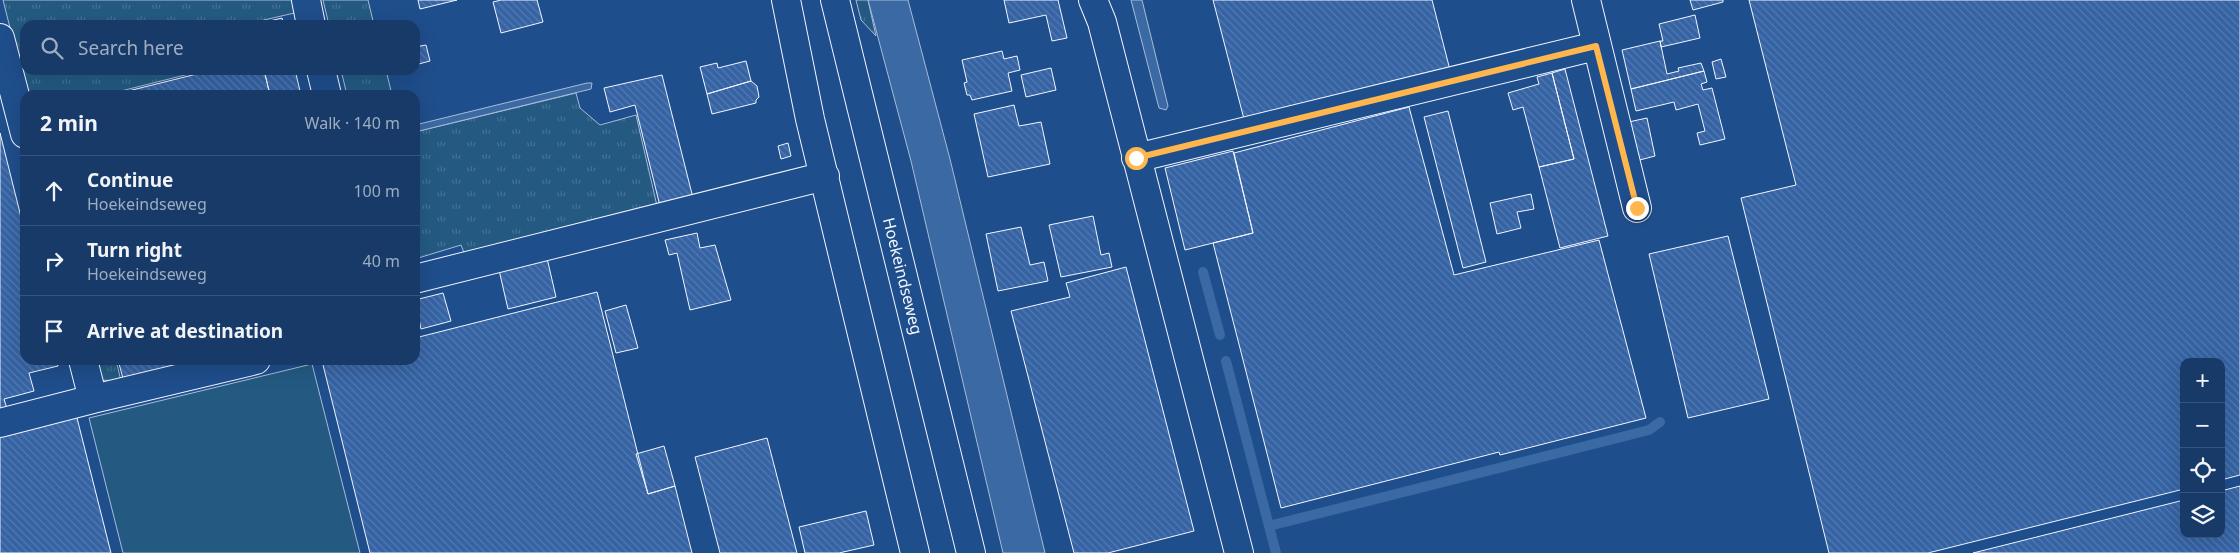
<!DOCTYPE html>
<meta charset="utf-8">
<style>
body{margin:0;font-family:"Noto Sans",sans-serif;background:#244571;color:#f1f3f6}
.controls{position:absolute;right:15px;bottom:15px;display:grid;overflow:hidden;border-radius:10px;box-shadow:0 5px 20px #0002}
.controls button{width:45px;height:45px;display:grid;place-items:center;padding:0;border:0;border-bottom:1px solid #36547d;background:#173a69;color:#f1f3f6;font:25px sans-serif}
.stop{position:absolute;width:15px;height:15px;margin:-11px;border:4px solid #ffb74d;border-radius:50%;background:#fff}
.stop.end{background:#ffb74d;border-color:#fff;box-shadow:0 1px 5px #0008}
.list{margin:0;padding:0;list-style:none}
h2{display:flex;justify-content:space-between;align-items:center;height:65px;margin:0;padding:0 20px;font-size:21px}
h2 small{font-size:16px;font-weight:400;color:#9eadc0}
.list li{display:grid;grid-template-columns:32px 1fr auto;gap:15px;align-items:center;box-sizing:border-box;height:70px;padding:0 20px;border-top:1px solid #36547d}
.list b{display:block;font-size:19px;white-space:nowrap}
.list p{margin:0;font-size:16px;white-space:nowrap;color:#9eadc0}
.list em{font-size:16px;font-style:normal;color:#9eadc0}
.icon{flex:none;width:28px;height:28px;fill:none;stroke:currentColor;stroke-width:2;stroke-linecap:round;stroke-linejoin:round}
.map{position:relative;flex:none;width:2240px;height:553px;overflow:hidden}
.search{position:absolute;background:#173a69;box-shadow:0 5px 20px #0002;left:20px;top:20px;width:400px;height:55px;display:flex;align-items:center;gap:12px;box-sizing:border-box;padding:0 18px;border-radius:15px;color:#9eadc0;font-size:19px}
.panel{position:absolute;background:#173a69;box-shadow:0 5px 20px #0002;left:20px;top:90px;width:400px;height:275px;border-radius:15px}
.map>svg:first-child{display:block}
</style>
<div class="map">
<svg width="2240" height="553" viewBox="0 0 2240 553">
<defs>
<pattern id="grass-tufts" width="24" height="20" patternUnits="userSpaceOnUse" patternTransform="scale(1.25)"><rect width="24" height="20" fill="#245a82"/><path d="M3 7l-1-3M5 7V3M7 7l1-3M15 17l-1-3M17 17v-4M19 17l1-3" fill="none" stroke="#447295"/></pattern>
<pattern id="building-back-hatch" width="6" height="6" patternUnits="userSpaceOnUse" patternTransform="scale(1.25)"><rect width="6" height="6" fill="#3563a3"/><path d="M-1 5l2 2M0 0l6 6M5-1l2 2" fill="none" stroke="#537ab1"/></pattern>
</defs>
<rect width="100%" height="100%" fill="#1f4e8c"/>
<!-- grass -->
<path fill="url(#grass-tufts)" stroke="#a8bbd7" d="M3 0H301L303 11 251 23V25H25V70H205L105 95H27Z
M323 0H368L374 25H329Z
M856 0H868L876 36 861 20Z
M341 70H386L392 95H347Z
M576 93 580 108 600 125 636 115 657 206 465 255 461 245 415 259V132Z
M95 360H116L121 381 100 380Z"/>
<!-- green -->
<path fill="#245a82" stroke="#a8bbd7" d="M312 364 360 553H123L89 418Z"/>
<!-- water -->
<path fill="#3b69a3" stroke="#a8bbd7" d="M868 0H908L950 159 1045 553H1003L911 161Z
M1131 0H1142L1168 106 1166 110 1159 108Z
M587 83H592L591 89 415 132V125Z"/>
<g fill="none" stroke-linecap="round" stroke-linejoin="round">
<!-- stream -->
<path stroke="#3b69a3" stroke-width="10" d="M1203 272 1220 335
M1226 361 1276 553
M1269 526 1649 430 1660 422"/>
</g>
<!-- building -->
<path fill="url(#building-back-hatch)" stroke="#f2f6ff" d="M418 0H457L420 9Z
M501 0H537L543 22 501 33 493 2Z
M1004 0H1058L1067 38 1052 41 1046 15 1009 23Z
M1213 0H1432L1450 70 1245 123Z
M1690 0H1723V2L1693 10Z
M1749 0H2240V475L2221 480V362H2184V489L1928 553H1829L1741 198 1796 185Z
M1695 15 1700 38 1661 47 1660 41H1663L1659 24Z
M282 18 284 25H253Z
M1660 41 1667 74 1679 71 1678 68 1701 63 1704 71 1631 89 1622 50Z
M426 45 430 61 415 65V47Z
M1002 51 1004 59 1017 56 1020 70 1008 73 1012 91 972 100 970 95H967L964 83 967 82 962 60Z
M1721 59 1726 77 1716 79 1712 62Z
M746 61 751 81 707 94 700 67 717 63 718 68Z
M1051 68 1056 90 1026 97 1021 75Z
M1565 69 1608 236 1560 248 1539 167 1574 159 1552 73Z
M213 70H264L270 95H112Z
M264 70H295L301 95H270Z
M1704 71 1707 82 1701 84 1703 90 1712 88 1725 139 1700 145 1697 133 1705 131 1698 104 1676 110 1674 102 1636 111 1631 89Z
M1552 73 1574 159 1539 167 1523 107 1513 110 1508 93 1539 84 1537 77Z
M662 75 693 198 660 206 635 105 610 112 604 88Z
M751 81 757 86 759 97 756 100V103L712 114 707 94Z
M1014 105 1019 126 1041 122 1050 164 988 177 974 114Z
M1409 107 1454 275 1599 240 1646 418 1500 455 1499 452 1281 508 1213 243 1253 233 1234 153Z
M1448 111 1486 262 1463 268 1424 117Z
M1647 118 1655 156 1632 162 1624 123Z
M0 133 25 233V360H57L58 366 29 373 34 391 4 399 8 412 0 414Z
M788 143 791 156 781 159 778 146Z
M1233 151 1253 233 1185 250 1165 168Z
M1531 194 1534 209 1517 212 1521 228 1497 234 1490 203Z
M1093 216 1101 255 1109 253 1112 267 1061 277 1049 225Z
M1021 227 1030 265 1044 262 1048 281 998 291 986 234Z
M697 233 700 248 715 245 731 300 690 310 677 253 669 255 665 240Z
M1728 236 1769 399 1688 418 1649 254Z
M547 258 556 297 508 309 499 270Z
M1126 267 1194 531 1108 553H1074L1011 311 1070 297 1066 283Z
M597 292 648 494 675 486 692 553H370L322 361 415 360V338Z
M443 293 451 321 421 329 415 300Z
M626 305 638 348 616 353 605 311Z
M118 360H214L124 382Z
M76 414 111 553H0V434Z
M767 438 797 553H720L695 457Z
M664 446 675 486 648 494 636 454Z
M2240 486V553H1973L2184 500V534H2221V491Z
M866 511 874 545 839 553H805L799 527Z"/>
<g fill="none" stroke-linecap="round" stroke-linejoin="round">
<!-- minor casing -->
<g stroke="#f2f6ff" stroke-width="30">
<path id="minor" d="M306 0 311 25
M786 0 810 119 915 553
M1093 0 1102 22 1239 553
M1586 0 1637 208
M0 38 25 134
M321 70 327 95
M1136 158 1596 46
M415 279 825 176
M83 360 93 399 256 360
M0 423 93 399"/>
</g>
<!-- major casing -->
<g stroke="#f2f6ff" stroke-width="30">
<path id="major" d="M835 0 971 553"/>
</g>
<!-- minor -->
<use href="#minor" stroke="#1f4e8c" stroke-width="28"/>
<!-- major -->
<use href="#major" stroke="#1f4e8c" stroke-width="28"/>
</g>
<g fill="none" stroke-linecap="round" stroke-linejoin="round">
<!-- route -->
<path stroke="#ffb74d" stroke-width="6" d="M1136 158 1596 46 1637 208"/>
</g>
<g text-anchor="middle" stroke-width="4" stroke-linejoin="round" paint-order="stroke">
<!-- street labels -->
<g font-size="16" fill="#f2f6ff" stroke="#1f4e8c">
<text transform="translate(903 276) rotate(76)" y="6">Hoekeindseweg</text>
</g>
</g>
</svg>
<div class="controls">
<button>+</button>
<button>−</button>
<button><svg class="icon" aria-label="locate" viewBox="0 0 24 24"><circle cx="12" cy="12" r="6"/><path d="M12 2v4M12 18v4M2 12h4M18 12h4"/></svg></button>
<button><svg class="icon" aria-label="layers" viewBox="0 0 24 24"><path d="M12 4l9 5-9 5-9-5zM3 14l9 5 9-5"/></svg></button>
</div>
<div class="stop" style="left:1136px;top:158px"></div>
<div class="stop end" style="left:1637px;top:208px"></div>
<div class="search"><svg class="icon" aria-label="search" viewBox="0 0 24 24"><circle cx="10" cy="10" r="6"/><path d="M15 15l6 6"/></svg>Search here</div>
<section class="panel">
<h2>2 min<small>Walk · 140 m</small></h2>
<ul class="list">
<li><svg class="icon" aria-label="ahead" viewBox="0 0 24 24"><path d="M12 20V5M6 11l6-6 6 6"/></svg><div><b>Continue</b><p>Hoekeindseweg</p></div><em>100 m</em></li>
<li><svg class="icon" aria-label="right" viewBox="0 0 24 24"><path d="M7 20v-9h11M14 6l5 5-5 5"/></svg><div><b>Turn right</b><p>Hoekeindseweg</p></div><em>40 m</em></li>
<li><svg class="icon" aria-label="arrive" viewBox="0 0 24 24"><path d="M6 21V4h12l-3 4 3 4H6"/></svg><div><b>Arrive at destination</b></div></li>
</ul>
</section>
</div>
